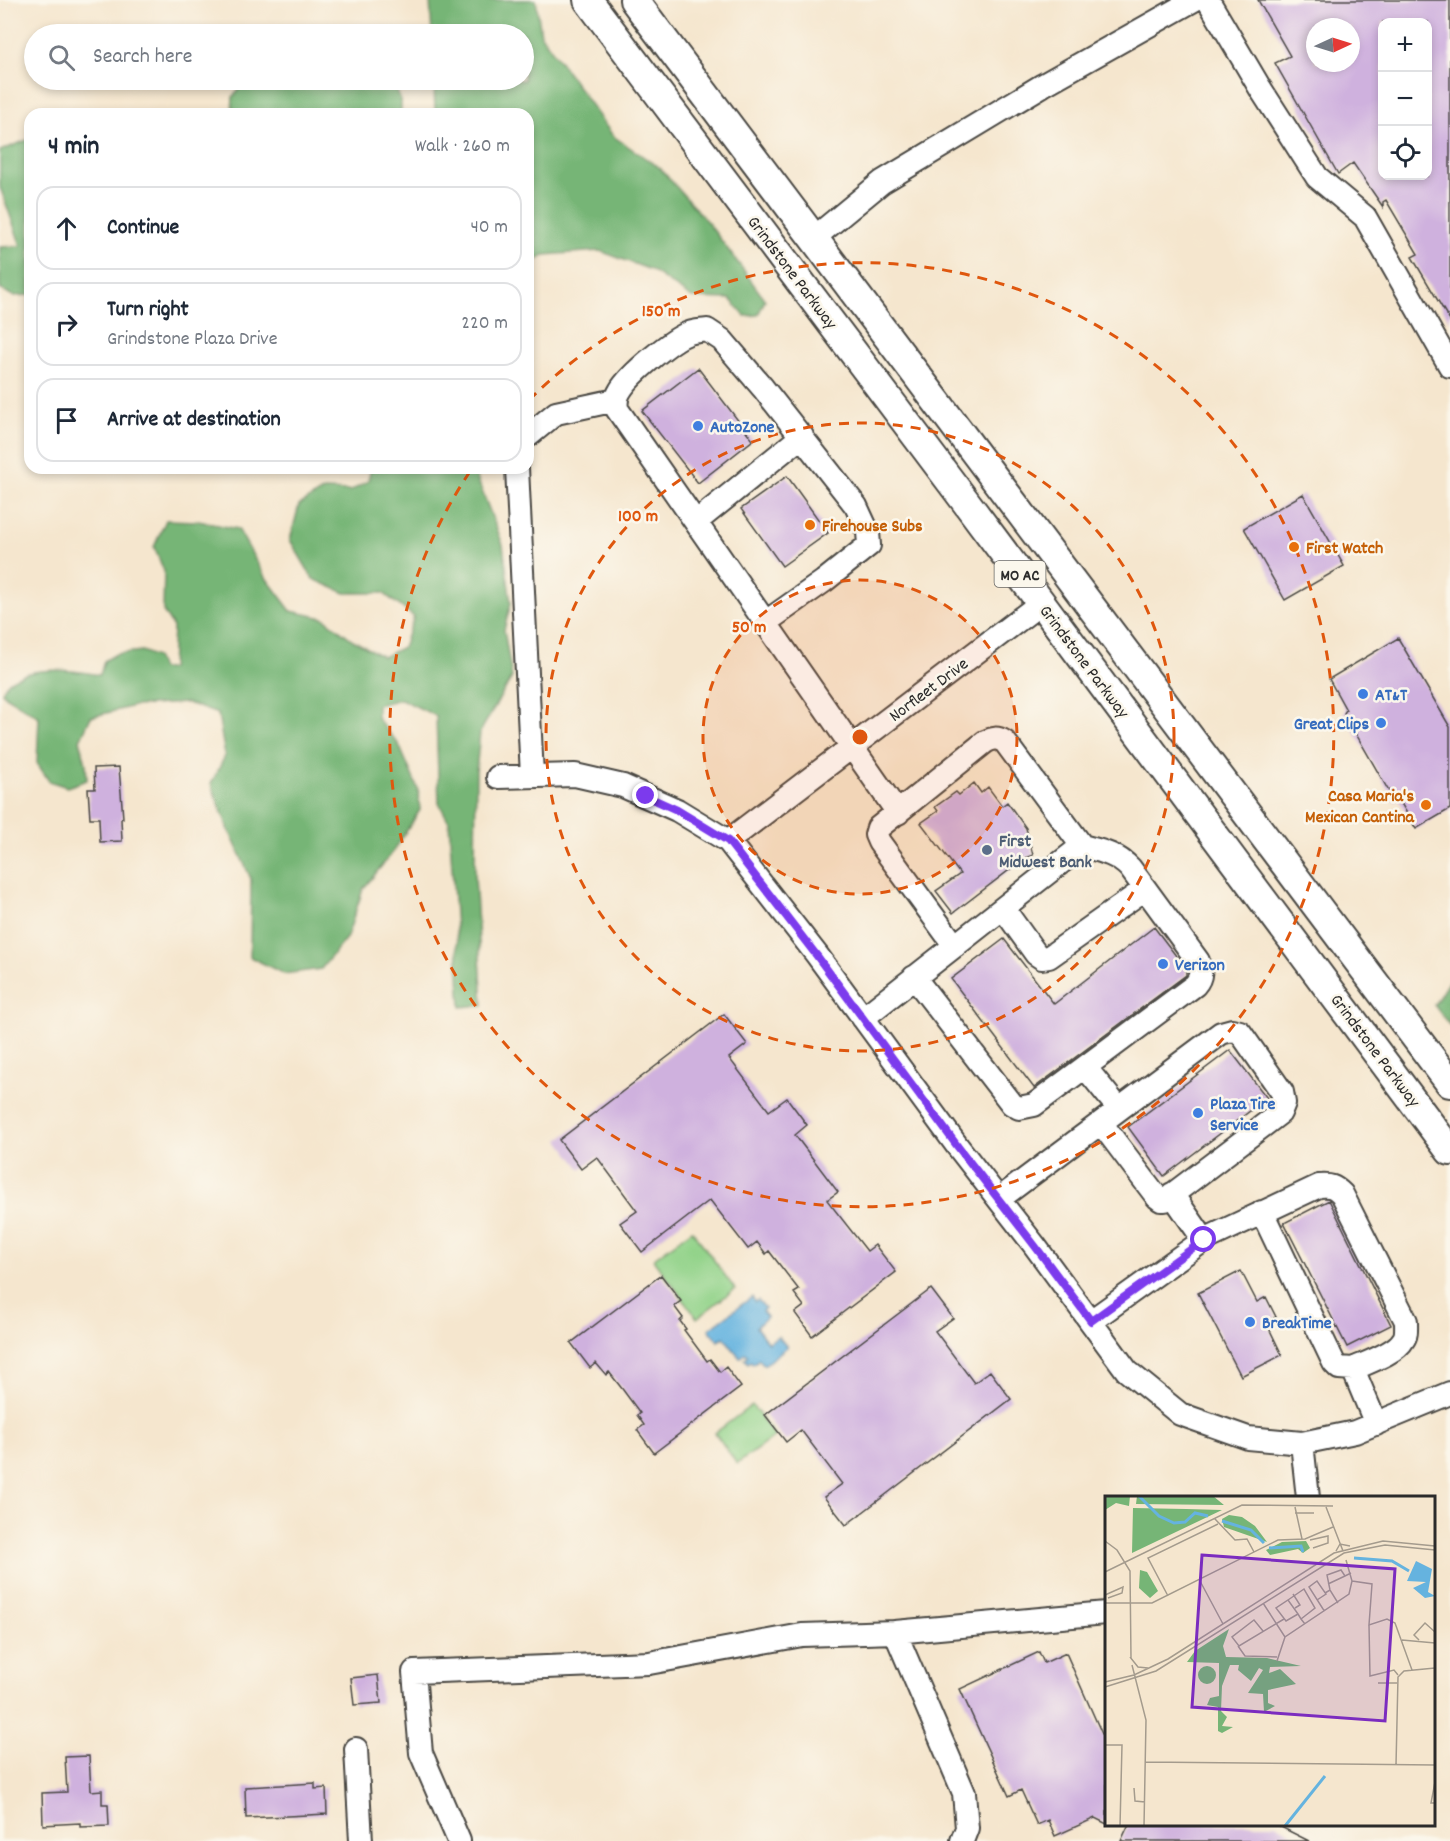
<!DOCTYPE html>
<meta charset="utf-8">
<style>
body{margin:0;font-family:Dekko,sans-serif;background:#f6f6f7;color:#1f2937}
.controls{position:absolute;right:18px;top:18px;display:grid;overflow:hidden;border-radius:12px;box-shadow:0 3px 9px #0003}
.controls button{width:54px;height:54px;display:grid;place-items:center;padding:0;border:0;border-bottom:2px solid #e0e1e3;background:#fff;color:#1f2937;font:30px sans-serif}
.compass{position:absolute;left:1306px;top:18px;width:54px;height:54px;border-radius:50%;background:#fff;box-shadow:0 3px 9px #0003;rotate:86deg}
.stop{position:absolute;width:18px;height:18px;margin:-14px;border:4px solid #7c3aed;border-radius:50%;background:#fff}
.stop.end{background:#7c3aed;border-color:#fff;box-shadow:0 2px 6px #0008}
.list{margin:0;padding:0;list-style:none}
h2{display:flex;justify-content:space-between;align-items:center;height:78px;margin:0;padding:0 24px;font-size:26px}
h2 small{font-size:20px;font-weight:400;color:#747a83}
.list li{display:grid;grid-template-columns:39px 1fr auto;gap:18px;align-items:center;box-sizing:border-box;height:84px;margin:0 12px 12px;padding:0 12px;border:2px solid #e0e1e3;border-radius:18px}
.list b{display:block;font-size:22px;white-space:nowrap}
.list p{margin:0;font-size:20px;white-space:nowrap;color:#747a83}
.list em{font-size:20px;font-style:normal;color:#747a83}
.icon{flex:none;width:33px;height:33px;fill:none;stroke:currentColor;stroke-width:2;stroke-linecap:round;stroke-linejoin:round}
.map{position:relative;flex:none;width:1450px;height:1841px;overflow:hidden}
.search{position:absolute;background:#fff;box-shadow:0 3px 9px #0003;left:24px;top:24px;width:510px;height:66px;display:flex;align-items:center;gap:15px;box-sizing:border-box;padding:0 21px;border-radius:33px;color:#747a83;font-size:22px}
.panel{position:absolute;background:#fff;box-shadow:0 3px 9px #0003;left:24px;top:108px;width:510px;height:366px;border-radius:18px}
.map>svg:first-child{display:block}
</style>
<div class="map">
<svg width="1450" height="1841" viewBox="0 0 1450 1841">
<rect width="100%" height="100%" fill="#fbf7ec"/>
<filter id="ink" filterUnits="userSpaceOnUse"><feTurbulence type="fractalNoise" baseFrequency=".0167" numOctaves="2"/><feDisplacementMap in="SourceGraphic" scale="12" xChannelSelector="R" yChannelSelector="G"/><feConvolveMatrix kernelMatrix="1 2 1 2 8 2 1 2 1" color-interpolation-filters="sRGB"/></filter>
<filter id="wash" filterUnits="userSpaceOnUse"><feTurbulence type="fractalNoise" baseFrequency=".008" numOctaves="4" result="noise"/><feDisplacementMap in="SourceGraphic" scale="24" xChannelSelector="R" yChannelSelector="G"/><feGaussianBlur stdDeviation="1.35" result="paint"/><feColorMatrix in="noise" values="0 0 0 0 0 0 0 0 0 0 0 0 0 0 0 0 0 1.4 0 .05"/><feComposite in="paint" operator="in"/></filter>
<g filter="url(#wash)">
<rect width="100%" height="100%" fill="#f5e6ce"/>
<!-- green -->
<path fill="#93d38a" stroke="#5f7f5a" stroke-width="1.5" d="M692 1230 735 1289 697 1318 653 1259Z
M752 1405 775 1436 737 1464 715 1433Z"/>
<!-- forest -->
<path fill="#76b576" stroke="#507050" stroke-width="1.5" d="M430 0H536L541 35 613 136 660 168 708 223 742 268 765 300 758 315 745 316 730 299 692 298 651 270 600 251 544 255 528 267V114H435L434 80H524V34H432Z
M245 80H392L401 101V114H232L233 97Z
M27 140H30V295L13 296 0 289V247L21 246 0 187V151Z
M371 468H477V478L503 545 511 603 504 630 512 677 480 732 476 772 475 877 483 1005 461 1007 449 822 439 803 436 716 401 699 377 705V718L399 745 418 789 420 810 393 852 363 889 347 937 321 969 284 974 250 957 251 879 228 828 211 784 225 756 218 714 187 703 134 706 91 717 80 740 86 764 87 780 67 787 49 781 37 763 39 717 8 698 2 692C4 688 7 683 10 681 34 665 74 670 100 675L104 661 116 654 142 651 156 657 161 669H171L173 627 163 611 164 571 154 547 166 520 198 521 238 529 264 575 291 611 324 618 353 640 383 657 403 647 414 617 383 593H345L313 579 290 540 299 505 324 490 351 491 368 481Z
M1450 979V1026L1434 1005Z"/>
<!-- water -->
<path fill="#65b3df" stroke="#486f85" stroke-width="1.5" d="M752 1297 755 1302 758 1300 765 1308 762 1311 767 1317 756 1327 768 1343 778 1336 787 1347 764 1365 759 1359 753 1364 751 1361 748 1363 745 1359 748 1356 746 1353 740 1358 724 1337 718 1341 709 1329Z"/>
<g id="blocks">
<!-- building -->
<path fill="#cfb1de" fill-rule="evenodd" d="M1258 0H1450V321L1412 257 1418 254 1386 200 1383 202V207L1353 163 1338 174 1275 63 1290 56ZM1383 22H1428V176H1383ZM1315 27H1351V63H1315Z
M698 368 753 440 698 483 642 411Z
M787 476 828 533 782 566 741 509Z
M1303 494 1344 566 1285 600 1244 528Z
M1398 638 1450 727V809L1416 829 1398 798 1395 802 1344 713 1346 710 1329 679Z
M119 767 123 818 121 819 122 841 100 842 99 818H90L88 789H95L94 768Z
M974 783 981 793 988 787 1002 806 1007 802 1026 828 1033 855 1025 858 953 913 936 891 960 874 921 823 938 811 935 807 956 792 959 795Z
M1154 927 1186 969V975L1034 1088 951 979 1004 939 1054 1004Z
M724 1014 747 1044 729 1058 769 1111 787 1098 807 1125 795 1135 838 1192 827 1200 867 1251 875 1245 896 1272 812 1336 795 1313 804 1306 794 1293 799 1290 769 1251 766 1254 757 1242 748 1249 710 1200 642 1252 620 1223 637 1211 597 1157 581 1169 559 1140Z
M1230 1050 1267 1098 1164 1176 1128 1127Z
M1329 1200 1391 1325 1347 1347 1284 1223Z
M1241 1271 1257 1302 1266 1297 1276 1317 1266 1322 1282 1355 1241 1376 1198 1293Z
M661 1275 681 1301 674 1306 683 1318 680 1321 686 1329 684 1330 707 1361 710 1359 720 1372 726 1367 741 1387 654 1453 637 1430 644 1425 637 1415 640 1413 623 1390 609 1372 606 1375 596 1363 590 1368 571 1343Z
M931 1289 953 1318 935 1331 974 1383 990 1371 1011 1399 846 1525 824 1497 842 1484 801 1430 786 1442 765 1415Z
M1039 1652 1044 1663 1066 1653 1102 1734 1107 1737V1824L1095 1818 1055 1836 1048 1820 1037 1825 1021 1790 1009 1796 960 1689Z
M378 1675 381 1703 354 1705 351 1678Z
M89 1756 91 1791 102 1790V1804H108L109 1826 80 1827V1823L43 1825 42 1793 67 1792 65 1757Z
M315 1783V1789L326 1788 327 1814 246 1818 245 1787Z
M1129 1824H1275L1309 1841H1121Z"/>
</g>
</g>
<g filter="url(#ink)">
<use href="#blocks" fill-opacity="0" stroke="#494743" stroke-width="1.5"/>
<g fill="none" stroke-linecap="round" stroke-linejoin="round">
<!-- minor casing -->
<g stroke="#494743" stroke-width="26">
<path id="minor" d="M1208 0 1260 88 1317 177 1365 217 1450 366
M814 238 882 182 1043 85 1194 0
M528 436 556 413 616 400
M517 468 532 776
M696 522 802 436
M766 622 824 581 869 545 868 532 856 506 763 388 722 340 707 330C701 331 695 331 689 333 672 339 629 375 620 391 616 397 616 402 617 409L898 813
M498 777 575 775 623 786 677 810 728 841 817 955 958 1147 1035 1246 1127 1371 1180 1414 1248 1438 1302 1443 1355 1432 1450 1393
M728 841 1041 603
M1003 908 1036 954 1042 958 1049 957 1145 889
M914 977 1012 1104 1019 1108 1034 1105 1195 985C1202 977 1201 971 1198 961L1130 868C1117 854 1101 851 1082 846
M863 1018C936 961 1009 903 1082 846L1005 742C997 737 993 738 985 742L878 828 876 835 879 842 955 946
M1085 1067 1119 1109
M999 1199 1019 1184 1221 1033 1232 1030 1240 1032 1282 1092 1284 1103 1280 1113 1165 1200H1161L1157 1197 1101 1123
M1262 1212 1334 1363 1339 1368 1353 1369
M1204 1240 1319 1186C1330 1185 1334 1186 1342 1194L1406 1321C1406 1328 1407 1335 1403 1340 1396 1353 1366 1363 1353 1369L1376 1424
M1091 1321 1204 1240 1172 1194
M1302 1443 1308 1498
M356 1749 361 1841
M459 1841 421 1753 414 1672 649 1663 802 1635 895 1632
M962 1841 967 1828 964 1793 895 1632 1106 1613"/>
</g>
<!-- major casing -->
<g stroke="#494743" stroke-width="32">
<path id="major" d="M588 0 966 502 1450 1151
M634 0 1450 1083"/>
</g>
<!-- minor -->
<use href="#minor" stroke="#fff" stroke-width="22"/>
<!-- major -->
<use href="#major" stroke="#fff" stroke-width="28"/>
</g>
</g>
<g fill="none" stroke-linecap="round" stroke-linejoin="round" filter="url(#ink)">
<!-- route -->
<path stroke="#7c3aed" stroke-width="8" d="M646 796 677 810 728 841 817 956 958 1147 1035 1246 1091 1321 1204 1240"/>
</g>
<!-- distance rings -->
<circle cx="860" cy="737" r="157" fill="#df570e" fill-opacity=".12"/>
<g fill="none" stroke="#df570e" stroke-width="3" stroke-dasharray="10 8">
<circle cx="860" cy="737" r="157"/>
<circle cx="860" cy="737" r="314"/>
<path d="M529 400A472 472 0 1 1 471 470"/>
</g>
<!-- markers -->
<g fill="#3f7fe0" stroke="#fbf7ec" stroke-width="2">
<circle cx="698" cy="426" r="6"/>
<circle cx="1363" cy="694" r="6"/>
<circle cx="1381" cy="723" r="6"/>
<circle cx="1163" cy="964" r="6"/>
<circle cx="1198" cy="1113" r="6"/>
<circle cx="1250" cy="1322" r="6"/>
</g>
<g fill="#e8710a" stroke="#fbf7ec" stroke-width="2">
<circle cx="810" cy="525" r="6"/>
<circle cx="1294" cy="547" r="6"/>
<circle cx="1426" cy="805" r="6"/>
</g>
<circle fill="#5c6f8a" stroke="#fbf7ec" stroke-width="2" cx="987" cy="850" r="6"/>
<g text-anchor="middle" stroke-width="5" stroke-linejoin="round" paint-order="stroke">
<!-- shield labels -->
<rect fill="#fbf7ec" stroke="#696865" stroke-width="1.5" x="994.5" y="561" width="51" height="26" rx="4.5"/>
<g font-size="16" font-weight="bold" fill="#2b2b2b">
<text x="1020" y="580">MO AC</text>
</g>
<!-- street labels -->
<g font-size="18" fill="#2b2b2b" stroke="#fbf7ec">
<text transform="translate(793 272) rotate(53)" y="6">Grindstone Parkway</text>
<text transform="translate(1085 661) rotate(53)" y="6">Grindstone Parkway</text>
<text transform="translate(928 689) rotate(-37)" y="6">Norfleet Drive</text>
<text transform="translate(1376 1050) rotate(53)" y="6">Grindstone Parkway</text>
</g>
<!-- shop labels -->
<g font-size="18" font-weight="bold" fill="#366cbe" stroke="#fbf7ec" text-anchor="start">
<text x="710" y="432">AutoZone</text>
<text x="1375" y="700">AT&amp;T</text>
<text x="1369" y="729" text-anchor="end">Great Clips</text>
<text x="1175" y="970">Verizon</text>
<text x="1210" y="1109">Plaza Tire<tspan x="1210" dy="21">Service</tspan></text>
<text x="1262" y="1328">BreakTime</text>
</g>
<!-- food labels -->
<g font-size="18" font-weight="bold" fill="#c56008" stroke="#fbf7ec" text-anchor="start">
<text x="822" y="531">Firehouse Subs</text>
<text x="1306" y="553">First Watch</text>
<text x="1414" y="801" text-anchor="end">Casa Maria's<tspan x="1414" dy="21">Mexican Cantina</tspan></text>
</g>
<!-- service labels -->
<g font-size="18" font-weight="bold" fill="#4e5e75" stroke="#fbf7ec" text-anchor="start">
<text x="999" y="846">First<tspan x="999" dy="21">Midwest Bank</tspan></text>
</g>
</g>
<!-- overview -->
<g transform="translate(1105 1496)">
<rect width="330" height="330" fill="#f5e6ce"/>
<path d="M0 0H25L24 10 11 7 0 14ZM32 0H108L119 9 31 8ZM28 12 81 13 117 14 27 57ZM124 19 137 21 150 30 162 46 119 31 117 23ZM201 45 205 52 198 57 193 53 165 59 161 54 177 46ZM35 74 42 76 53 95 45 102 34 92ZM124 133 118 150 121 161 162 162 196 170 165 171 164 177 175 173 191 188 163 194V207L170 210 159 216 158 198 143 197 158 174 154 172 146 185 133 174 134 169H125L117 190 116 215 122 221 117 230 128 231 117 237 113 235V211L102 209 105 202 114 200V167L82 166 90 155ZM93 179a9 9 0 1 1 18 0a9 9 0 1 1-18 0Z" fill="#76b576"/>
<path d="M311 65 327 73 323 96 330 100 320 102 308 92 321 86 302 85Z" fill="#65b3df"/>
<path fill="none" stroke="#65b3df" stroke-width="3" d="M34 0 54 20 69 27 80 26 90 17 103 20M117 25 146 34 159 47M164 52 196 50 198 56M249 62 287 65 304 75M180 330 220 280"/>
<path fill="none" stroke="#a49b8d" stroke-width="1.5" d="M190 11 197 43M221 11 238 55M190 17H209M110 23 130 44 142 43 149 56M205 44 223 40V47L208 52M0 45 12 54 25 75 26 162M231 55 235 48 245 50M0 76 137 9 228 10M95 85 118 128M247 85 267 88 264 129 282 123 290 127 307 174M223 88 240 80M225 94 222 79 236 74 240 80 246 77M220 97 225 94 233 107M188 98 195 109 190 112M0 99 18 91 17 97 3 102M63 100 43 62 113 28M183 104 199 93 210 112 196 123M212 104 221 98 212 85 204 91 218 113 220 115M0 107H47L173 44 200 43 228 31M158 107 180 141M193 118 181 125 171 112 183 104 193 118 196 123 200 128M264 129 265 180 289 174 293 179M158 135 149 124 127 141 134 150 179 123M297 144 330 147M314 144 309 139 320 127 330 136M133 150 140 160 172 161M25 161 33 171 43 172M172 165 180 141 244 98 247 85 241 64M27 169 41 224 39 330M0 186 29 179 63 163 229 57 278 45 330 50M273 187H292M0 191 51 175 239 57 280 49 330 54M0 249H17L15 330M40 266 330 269M291 269 293 181 299 175 330 172M330 286 326 307H330M29 292 30 305 40 306"/>
<path fill="#7b2cbf" fill-opacity="0.15" stroke="#7b2cbf" stroke-width="3" d="M97 59 290 73 280 225 87 211Z"/>
<rect width="330" height="330" fill="none" stroke="#2b2b2b" stroke-width="3"/>
</g>
<circle cx="860" cy="737" r="9" fill="#df570e" stroke="#fbf7ec" stroke-width="3"/>
<g font-size="18" text-anchor="middle" font-weight="bold" fill="#df570e" stroke="#fbf7ec" stroke-width="5" stroke-linejoin="round" paint-order="stroke">
<text x="661" y="316">150 m</text>
<text x="638" y="521">100 m</text>
<text x="749" y="632">50 m</text>
</g>
</svg>
<div class="controls">
<button>+</button>
<button>−</button>
<button><svg class="icon" aria-label="locate" viewBox="0 0 24 24"><circle cx="12" cy="12" r="6"/><path d="M12 2v4M12 18v4M2 12h4M18 12h4"/></svg></button>
</div>
<svg class="compass" viewBox="-18 -18 36 36"><path d="M0-13l5 13h-10z" fill="#e53935"/><path d="M0 13l5-13h-10z" fill="#747a83"/></svg>
<div class="stop" style="left:1204px;top:1240px"></div>
<div class="stop end" style="left:646px;top:796px"></div>
<div class="search"><svg class="icon" aria-label="search" viewBox="0 0 24 24"><circle cx="10" cy="10" r="6"/><path d="M15 15l6 6"/></svg>Search here</div>
<section class="panel">
<h2>4 min<small>Walk · 260 m</small></h2>
<ul class="list">
<li><svg class="icon" aria-label="ahead" viewBox="0 0 24 24"><path d="M12 20V5M6 11l6-6 6 6"/></svg><div><b>Continue</b></div><em>40 m</em></li>
<li><svg class="icon" aria-label="right" viewBox="0 0 24 24"><path d="M7 20v-9h11M14 6l5 5-5 5"/></svg><div><b>Turn right</b><p>Grindstone Plaza Drive</p></div><em>220 m</em></li>
<li><svg class="icon" aria-label="arrive" viewBox="0 0 24 24"><path d="M6 21V4h12l-3 4 3 4H6"/></svg><div><b>Arrive at destination</b></div></li>
</ul>
</section>
</div>
